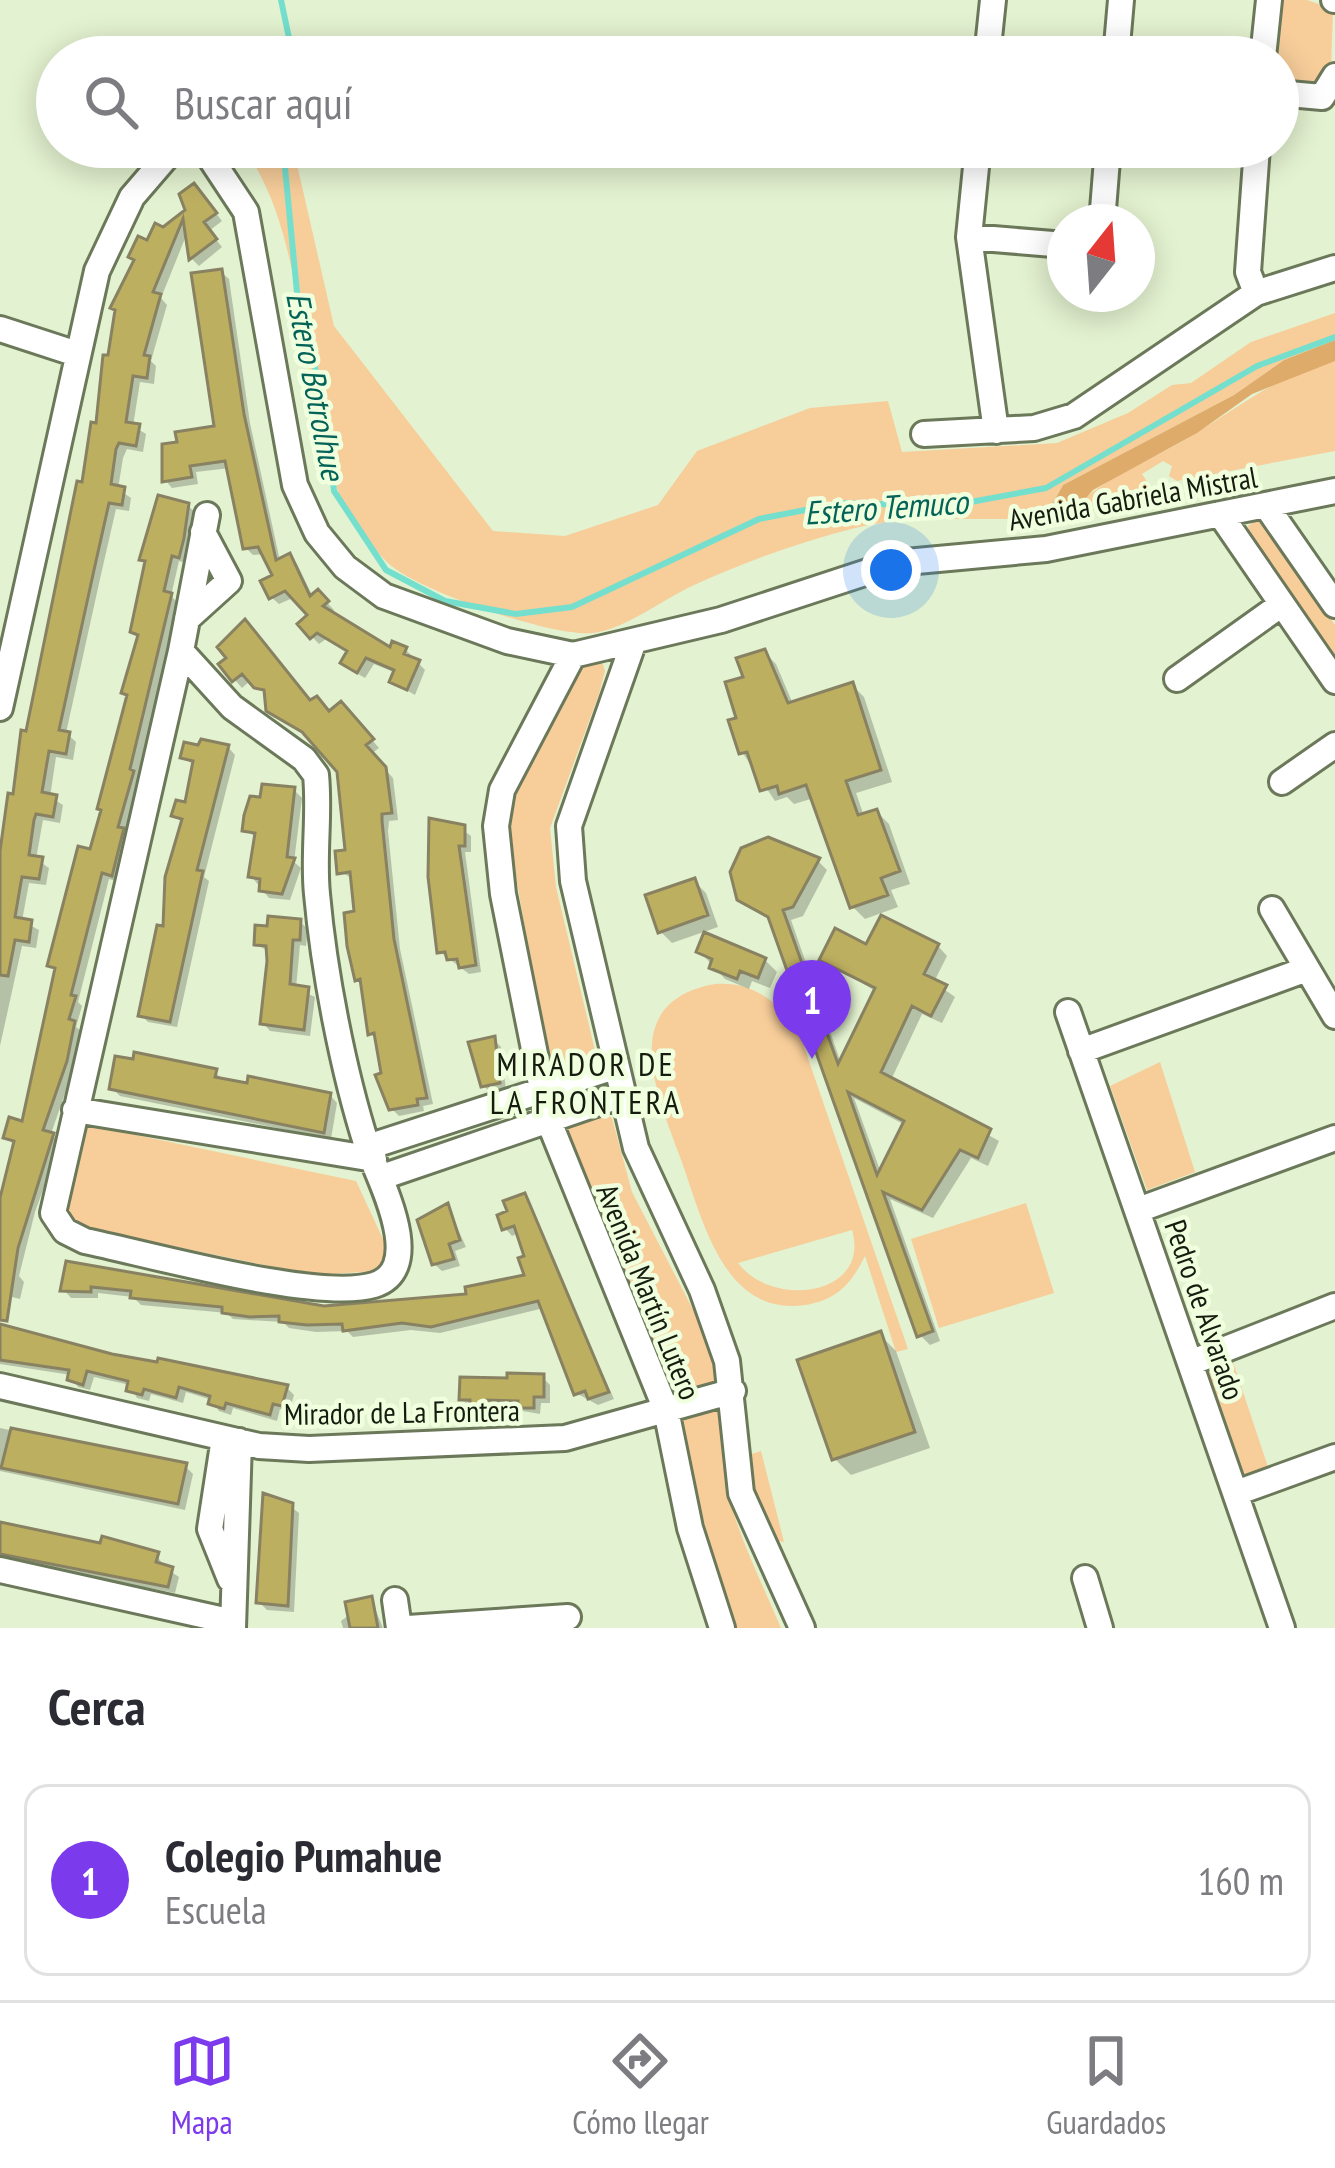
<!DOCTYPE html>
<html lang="es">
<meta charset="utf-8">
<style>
body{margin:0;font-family:"PT Sans Narrow",sans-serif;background:#f2f2f3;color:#2b2b33}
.compass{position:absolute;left:1047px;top:204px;width:108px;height:108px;border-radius:50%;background:#fff;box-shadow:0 6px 30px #0003;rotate:17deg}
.you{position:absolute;left:891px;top:570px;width:42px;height:42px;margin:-30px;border:9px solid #fff;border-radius:50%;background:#1a73e8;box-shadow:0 0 0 18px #1a73e833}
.badge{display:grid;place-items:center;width:78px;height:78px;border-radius:50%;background:#7c3aed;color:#fff;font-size:39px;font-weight:700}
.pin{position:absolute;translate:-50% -99px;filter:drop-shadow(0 3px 6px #0008)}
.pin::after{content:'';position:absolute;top:63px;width:42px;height:36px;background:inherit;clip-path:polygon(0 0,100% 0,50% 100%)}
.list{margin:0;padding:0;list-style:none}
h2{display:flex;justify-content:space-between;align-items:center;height:156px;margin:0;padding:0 48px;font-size:51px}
h2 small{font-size:39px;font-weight:400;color:#7c7c81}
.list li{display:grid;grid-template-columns:78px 1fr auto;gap:36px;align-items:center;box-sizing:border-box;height:192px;margin:0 24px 24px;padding:0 24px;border:3px solid #e1e1e2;border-radius:24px}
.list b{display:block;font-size:45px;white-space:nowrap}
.list p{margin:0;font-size:39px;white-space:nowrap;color:#7c7c81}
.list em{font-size:39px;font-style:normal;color:#7c7c81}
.icon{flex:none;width:66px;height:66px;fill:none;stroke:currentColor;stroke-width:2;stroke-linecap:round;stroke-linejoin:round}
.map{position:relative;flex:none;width:1335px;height:1628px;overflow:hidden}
.search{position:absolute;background:#fff;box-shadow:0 6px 30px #0003;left:36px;right:36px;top:36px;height:132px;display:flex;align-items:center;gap:30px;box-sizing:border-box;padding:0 42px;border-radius:66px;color:#7c7c81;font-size:45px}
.sheet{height:372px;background:#fff}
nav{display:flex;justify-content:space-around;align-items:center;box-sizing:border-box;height:168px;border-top:3px solid #e1e1e2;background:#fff;font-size:33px;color:#7c7c81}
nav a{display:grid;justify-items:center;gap:6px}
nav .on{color:#7c3aed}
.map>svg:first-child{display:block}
</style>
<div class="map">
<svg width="1335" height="1628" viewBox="0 0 1335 1628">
<rect width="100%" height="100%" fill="#e3f2d0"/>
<!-- green -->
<path fill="#f7cd9a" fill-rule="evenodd" d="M1275 0H1307L1333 9 1331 69 1322 84 1278 85V57H1272Z
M243 147H293L334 326 493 531 565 536 658 505 697 451 810 408 888 401 902 452 1057 443 1128 413 1172 385 1191 383 1251 342 1335 313V340L1284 360 1234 395 1063 485 1045 517C981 523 919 512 855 528 800 542 744 562 692 586 662 600 625 629 593 633 554 638 416 590 388 563 371 546 349 518 340 496 296 388 311 241 243 147Z
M1335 361V451L1177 481 1169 476 1172 466 1163 461 1142 474 1155 494 1065 519C1097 477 1153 461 1196 433 1243 404 1280 374 1335 361Z
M1256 520 1264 522 1335 625V655L1250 534 1248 526Z
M601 659 605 671 599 694 550 828 556 887 597 1059 560 1078 549 1069 506 818 519 772 581 661Z
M715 984C754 981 782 1004 800 1035L908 1349 896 1352 865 1256C851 1284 837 1300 805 1305 722 1317 702 1216 680 1157 658 1096 615 1002 715 984ZM852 1230C871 1296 773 1309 738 1263Z
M1160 1062 1195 1172 1147 1190 1110 1086Z
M599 1111 612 1118 632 1192 702 1327 720 1383 680 1388 661 1366 561 1129 563 1121Z
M88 1125 356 1181 389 1252 379 1271 313 1275 74 1226 65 1209Z
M1026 1203 1054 1293 939 1328 911 1239Z
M1231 1356 1271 1476 1240 1487 1199 1367Z
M716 1406 724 1413C712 1490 752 1559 781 1628H730L679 1420Z
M761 1451 784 1542 766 1539 750 1506 745 1456Z"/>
<!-- forest -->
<path fill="#dfab6b" d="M1335 340V361L1252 394 1197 433 1093 490 1066 521 1045 517 1063 485 1234 395 1284 360Z"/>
<!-- shadow -->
<path fill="#0003" fill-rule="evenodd" d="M201 194 222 221 209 231 222 247 199 266 192 259 188 231 161 298 167 305 151 361 156 366 154 384 140 382 133 426 146 434 143 452 127 449 123 458 118 489 131 498 129 511 116 509 100 579 66 733 76 742 73 760 56 757 50 797 63 805 60 823 43 820 36 859 49 868 46 885 29 883 22 921 39 930 36 948 22 946 0 1046V860L94 426 99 427 110 359 148 244Z
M221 272 229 279 250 423 280 561 290 556 297 564 313 597 318 593 334 610 330 614 391 652 406 650 425 670 415 695 392 682 396 673 374 664 365 678 351 670 343 662 349 653 326 639 319 644 301 625 311 616 295 597 279 604 271 597 276 577 265 554 253 555 246 548 230 468 196 472 198 484 172 488 165 480 217 429Z
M188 506 196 513 186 563 179 561 171 596 178 603 125 834 130 839 119 882 109 879 78 1002 82 1006 76 1027 81 1031 73 1070 51 1134 60 1143 35 1212 19 1276 24 1282 20 1299 0 1294V1204L15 1146 6 1137 24 1124 57 971 51 965 92 852 140 639 133 631 147 563 143 559Z
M764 652 776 664 793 704 852 685 864 697 892 782 856 793 864 816 877 812 889 824 910 884 891 890 898 907 865 919 853 907 814 798 794 804 787 797 775 801 742 752 747 679Z
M222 665 329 714 348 712 379 748 371 754 393 778 398 820 389 821 388 831 400 949 433 1104 423 1106 424 1111 399 1116 391 1108 378 1041 371 1034 364 985 358 979 354 879 340 872 349 853 339 770 311 738 269 710 267 695 251 680 242 688Z
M228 747 235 755 204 877 209 881 177 1027 148 1022 141 1015 166 930 184 824 175 815 187 806 195 766 183 757Z
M294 790 302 798 294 862 301 868 290 900 269 898 251 876 257 838 245 830Z
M432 821 452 822 471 836V852H465L481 972 469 974 440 952Z
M818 861 827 870 803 916 791 920 841 1063 877 992 823 960 868 948 938 946 947 956 934 982 955 997 942 1023 922 1014 891 1080 999 1141 988 1166 971 1158 933 1218 890 1199 940 1341 930 1345 920 1335 773 922 740 899ZM854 1098 905 1125 881 1173Z
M694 881 706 893 718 927 672 943 660 931Z
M300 922 308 929 306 946 300 945 296 988 315 997 310 1036 270 1031 263 1023 269 952 257 944Z
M700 952 765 960 777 972 770 988 752 981 749 989 725 979Z
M494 1040 501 1047 506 1090 491 1093 483 1085Z
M215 1072 223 1080 330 1095 337 1103 331 1139 120 1096 112 1088Z
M524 1196 614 1399 598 1405 576 1393 544 1308 440 1333 411 1330 353 1337 347 1331 316 1332 289 1328 283 1322 233 1319 227 1313 141 1305 133 1297 98 1293V1298H71L64 1290 67 1264 324 1309 469 1296 528 1278 519 1233 512 1236 505 1228Z
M448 1207 466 1247 455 1251 460 1266 442 1271 434 1264Z
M0 1331 111 1357 286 1387 294 1395 289 1412 280 1409 277 1421 233 1408 231 1415 219 1411 212 1400 186 1392 183 1403 151 1394 149 1401 137 1398 130 1385 94 1377 90 1390 78 1387 71 1375 0 1364Z
M880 1335 896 1351 930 1448 851 1475 834 1458Z
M542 1377 550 1385V1403H541L540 1414 493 1406V1418H481L462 1399Z
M0 1428 185 1466 193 1474 185 1510 0 1471Z
M266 1496 278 1497 299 1513 294 1612 267 1610 259 1602Z
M0 1525 157 1555 164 1567 179 1577 175 1593 0 1559Z
M371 1599 383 1628H343L341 1621Z"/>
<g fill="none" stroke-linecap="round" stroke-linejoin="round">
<!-- stream -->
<path stroke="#75dfce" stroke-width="6" d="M281 0 293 57
M283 147 298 303 324 402 334 491 386 570 445 601 516 614 572 607 759 519 841 503 949 506 1046 488 1257 366 1335 337"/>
</g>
<!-- building -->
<path fill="#bdaf60" stroke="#888262" stroke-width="3" fill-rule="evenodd" d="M194 183 217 213 204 222 217 239 189 260 183 219 153 292 161 294 144 355 150 356 147 378 133 376 126 422 140 424 136 446 119 443 116 449 111 484 125 487 122 505 109 503 94 570 59 730 70 732 66 754 49 751 42 792 57 795 53 817 36 814 34 820 29 855 43 857 39 879 22 877 21 882 15 917 32 920 29 942 15 940 8 976 0 975V851L8 793 13 794 21 730 26 731 77 481 82 482 91 422 96 423 103 355H108L115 310 110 308 134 260 128 257 138 236 147 240 155 223 163 227 185 210 179 194Z
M222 269 244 414 276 560 290 553 310 596 318 589 329 601 323 606 390 647 392 641 407 647 404 654 420 660 407 690 389 682 394 670 366 658 357 673 340 663 347 651 317 633 310 639 297 624 307 615 285 591 269 599 260 581 272 575 258 547 243 549 225 461 190 466 192 477 162 482V444L177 442 175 432 214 426 191 273Z
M158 495 189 503 184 538 179 558 172 556 164 591 172 593 130 769 134 771 118 827 124 828 112 876 102 873 71 995 76 996 69 1019 75 1021 67 1061 43 1130 54 1133 18 1248 7 1321 0 1320V1198L14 1141 3 1138 9 1117 22 1121 55 968 47 966 78 846 90 849 101 810 97 809 127 695 121 693 138 635 130 632 145 561 139 560Z
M245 619 310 700 317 696 329 711 341 701 374 739 366 745 386 767 392 813 382 814V821L394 939 427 1098 417 1099 418 1105 389 1110 375 1075 381 1073 374 1033 368 1035 360 979 355 981 347 946 344 913 354 911 350 872 337 874 335 851 345 850 337 772 302 732 266 711 264 690 254 688 242 674 232 682 218 664 226 658 217 647Z
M765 649 788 703 853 682 881 770 846 781 858 815 877 809 900 871 881 878 888 895 850 908 806 785 779 794 777 786 760 791 747 752 739 754 728 720 736 718 725 682 743 677 736 658Z
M201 739 229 745 197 870 203 871 170 1022 138 1016 157 925 163 926 165 877 182 819 171 816 176 800 185 802 193 761 180 758 184 742 198 745Z
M262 784 295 787 287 857 295 858 282 894 259 891 260 879 248 877 255 833 242 831 244 815 250 796 260 797Z
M429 818 465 825V846H459L476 965 459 968 457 959 447 960 445 952 437 953 428 877Z
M768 837 820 858 793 907 783 910 838 1064 875 988 819 960 835 928 866 944 881 915 939 944 924 974 947 985 931 1016 912 1006 881 1072 991 1129 978 1158 960 1150 922 1210 883 1192 933 1331 917 1337 768 917 737 900 730 872 741 848ZM848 1092 904 1121 877 1175Z
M695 878 708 915 658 933 645 895Z
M268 916 301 919 300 940H293L290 984 309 987 304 1030 260 1024 267 961 266 946 254 945 255 925 267 926Z
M704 932 766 958 758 978 740 971 737 979 709 968 712 959 696 952Z
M495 1036 500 1083 481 1087 468 1042Z
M134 1052 217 1069 215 1077 247 1083 248 1076 331 1093 324 1133 109 1089 115 1056 133 1059Z
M525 1193 609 1392 588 1399 585 1391 574 1395 538 1301 431 1327 402 1323 343 1331 342 1324 307 1325 279 1322V1316L250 1317 222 1313V1307L130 1298 131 1291 91 1287V1292L60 1291 66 1261 324 1306 466 1294 465 1287 524 1275 518 1258 524 1256 514 1226 502 1230 497 1215 507 1211 503 1201Z
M448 1203 460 1240 449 1244 454 1259 432 1265 417 1220Z
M0 1324 112 1354 157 1362 158 1358 288 1385 282 1406 273 1404 270 1415 226 1403 224 1409 208 1404 210 1396 179 1387 176 1398 144 1389 142 1395 126 1391 128 1381 87 1371 83 1385 67 1380 69 1370 0 1360Z
M881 1331 915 1432 832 1460 797 1360Z
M507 1373 544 1374V1397H534V1408H518V1401L487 1400 486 1412 470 1411V1400H459L460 1377 507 1378Z
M11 1428 187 1463 178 1504 1 1468Z
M263 1493 293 1503 288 1606 256 1603Z
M0 1522 100 1543 102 1536 159 1552 156 1562 173 1567 168 1587 0 1554Z
M372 1596 378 1628H350L345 1602Z"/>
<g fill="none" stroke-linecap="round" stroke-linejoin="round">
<!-- minor casing -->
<g stroke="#6b785a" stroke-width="30">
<path id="minor" d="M1334 0H1335
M987 57 993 0
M1116 57 1121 0
M1263 57 1269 0
M1278 93 1322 97 1335 76
M203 147 246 212 295 485 317 533 345 567 384 596 507 641 573 655 721 620 895 563 1046 549 1335 491
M978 147 969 237 996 431
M1102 222 1108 147
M969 237 1065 245
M1256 293 1248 272 1257 147
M0 329 77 354
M924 434 1034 428 1074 416 1256 293 1335 268
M1267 507 1335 605
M1220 514 1335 681
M187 619 229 581 203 532
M634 641 569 826 573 881 636 1148 702 1290 727 1361 741 1493 802 1628
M181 651 53 1213 65 1231 85 1241C149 1254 317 1302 374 1285 428 1268 378 1177 367 1146 343 1071 324 972 317 894 313 855 320 814 316 775L304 759 232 707 181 651 207 515
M573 655 502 790 496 826 503 894 548 1119 666 1410 690 1528 722 1628
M1177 679 1282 604
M0 708 97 271 132 197 175 147
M1282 782 1335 745
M1272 909 1335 1016
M1068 1012 1282 1628
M1081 1051 1307 969
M75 1110 374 1159
M368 1147 614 1067
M382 1177 622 1095
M1138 1210 1335 1138
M1190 1363 1335 1306
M0 1386 259 1446 309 1449 565 1438 733 1391
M224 1438 210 1529 230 1579
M1236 1493 1335 1457
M0 1570 233 1622
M1085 1578 1100 1628
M395 1600 399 1628
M233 1628 239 1441
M408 1628 568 1617"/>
</g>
<!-- minor -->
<use href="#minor" stroke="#fff" stroke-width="24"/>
</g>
<g text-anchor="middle" stroke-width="9" stroke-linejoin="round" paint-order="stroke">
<!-- street labels -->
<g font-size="30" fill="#171c10" stroke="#f0ffdd">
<text transform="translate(1133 499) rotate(-10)" y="10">Avenida Gabriela Mistral</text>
<text transform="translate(648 1292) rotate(68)" y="10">Avenida Martín Lutero</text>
<text transform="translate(1204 1310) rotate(71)" y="10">Pedro de Alvarado</text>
<text transform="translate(402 1413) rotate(-1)" y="10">Mirador de La Frontera</text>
</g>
<!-- water labels -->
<g font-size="33" font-style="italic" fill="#046358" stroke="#f0ffdd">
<text transform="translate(316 386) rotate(79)" y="12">Estero Botrolhue</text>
<text transform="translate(886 507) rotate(-4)" y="12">Estero Temuco</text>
</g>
<!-- neighbourhood labels -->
<g font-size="33" letter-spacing="3" fill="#171c10" stroke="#f0ffdd">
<text x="586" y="1076">MIRADOR DE<tspan x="586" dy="38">LA FRONTERA</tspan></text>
</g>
</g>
</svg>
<svg class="compass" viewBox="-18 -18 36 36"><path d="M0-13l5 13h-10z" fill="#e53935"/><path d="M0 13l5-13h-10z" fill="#7c7c81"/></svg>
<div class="you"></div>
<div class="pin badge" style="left:812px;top:1059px">1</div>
<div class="search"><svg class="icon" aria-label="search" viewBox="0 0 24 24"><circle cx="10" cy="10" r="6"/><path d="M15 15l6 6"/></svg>Buscar aquí</div>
</div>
<section class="sheet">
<h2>Cerca<small></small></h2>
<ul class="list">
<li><span class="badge">1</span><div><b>Colegio Pumahue</b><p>Escuela</p></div><em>160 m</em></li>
</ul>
</section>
<nav>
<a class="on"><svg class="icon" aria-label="map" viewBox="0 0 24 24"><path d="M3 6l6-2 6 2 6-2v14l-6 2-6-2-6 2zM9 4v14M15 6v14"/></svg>Mapa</a>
<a><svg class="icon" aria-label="directions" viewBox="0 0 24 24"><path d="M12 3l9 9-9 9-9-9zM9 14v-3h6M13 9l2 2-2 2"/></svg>Cómo llegar</a>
<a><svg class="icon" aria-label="saved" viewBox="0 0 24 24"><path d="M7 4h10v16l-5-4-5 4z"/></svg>Guardados</a>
</nav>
